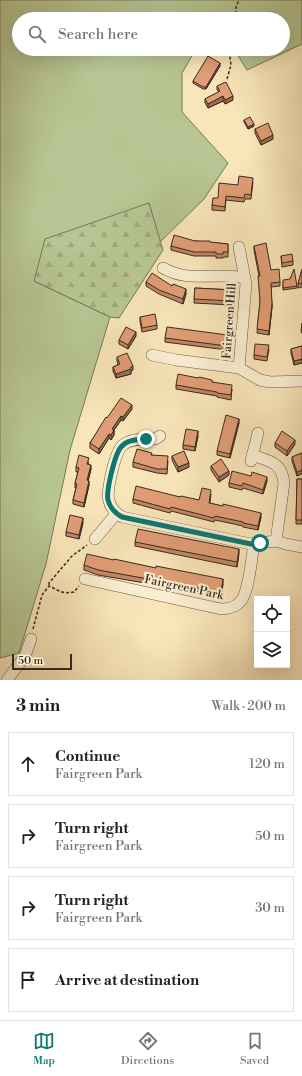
<!DOCTYPE html>
<meta charset="utf-8">
<style>
body{margin:0;font-family:"Libre Bodoni",serif;background:#f2f2f2;color:#222}
.controls{position:absolute;right:12px;bottom:12px;display:grid;overflow:hidden;border-radius:0px;box-shadow:0 4px 16px #0002}
.controls button{width:36px;height:36px;display:grid;place-items:center;padding:0;border:0;border-bottom:1px solid #e0e0e0;background:#fff;color:#222;font:20px sans-serif}
.scale{position:absolute;left:12px;bottom:10px;width:60px;box-sizing:border-box;padding-left:4px;border:2px solid #382b1f;border-top:0;font-size:11px;line-height:14px;white-space:nowrap;color:#382b1f;-webkit-text-stroke:3px #faeed2;paint-order:stroke}
.stop{position:absolute;width:12px;height:12px;margin:-9px;border:3px solid #0f766e;border-radius:50%;background:#fff}
.stop.end{background:#0f766e;border-color:#fff;box-shadow:0 1px 4px #0008}
.list{margin:0;padding:0;list-style:none}
h2{display:flex;justify-content:space-between;align-items:center;height:52px;margin:0;padding:0 16px;font-size:17px}
h2 small{font-size:13px;font-weight:400;color:#767676}
.list li{display:grid;grid-template-columns:26px 1fr auto;gap:12px;align-items:center;box-sizing:border-box;height:64px;margin:0 8px 8px;padding:0 8px;border:1px solid #e0e0e0;border-radius:0px}
.list b{display:block;font-size:15px;white-space:nowrap}
.list p{margin:0;font-size:13px;white-space:nowrap;color:#767676}
.list em{font-size:13px;font-style:normal;color:#767676}
.icon{flex:none;width:22px;height:22px;fill:none;stroke:currentColor;stroke-width:2;stroke-linecap:round;stroke-linejoin:round}
.map{position:relative;flex:none;width:302px;height:680px;overflow:hidden}
.search{position:absolute;background:#fff;box-shadow:0 4px 16px #0002;left:12px;right:12px;top:12px;height:44px;display:flex;align-items:center;gap:10px;box-sizing:border-box;padding:0 14px;border-radius:22px;color:#767676;font-size:15px}
.sheet{height:340px;background:#fff}
nav{display:flex;justify-content:space-around;align-items:center;box-sizing:border-box;height:56px;border-top:1px solid #e0e0e0;background:#fff;font-size:11px;color:#767676}
nav a{display:grid;justify-items:center;gap:2px}
nav .on{color:#0f766e}
.map>svg:first-child{display:block}
</style>
<div class="map">
<svg width="302" height="680" viewBox="0 0 302 680">
<defs>
<pattern id="forest-firs" width="22" height="20" patternUnits="userSpaceOnUse"><rect width="22" height="20" fill="#b7c694"/><path d="M5 1l3.5 6h-7zM16 11l3.5 6h-7z" fill="#9eaa7f"/></pattern>
</defs>
<rect width="100%" height="100%" fill="#f8e5b9"/>
<filter id="stains"><feTurbulence type="fractalNoise" baseFrequency=".005" numOctaves="4"/><feColorMatrix values="0 0 0 0 .2 0 0 0 0 .09 0 0 0 0 .02 0 0 0 .5 -.17"/></filter>
<radialGradient id="worn" r=".72"><stop offset=".6" stop-color="#630" stop-opacity="0"/><stop offset="1" stop-color="#630" stop-opacity=".3"/></radialGradient>
<!-- green -->
<path fill="#b7c694" stroke="#78785a" d="M0 0H302V44L247 70 234 49H283V19H19V49H196L182 73V112L228 163 204 199 160 242 149 203 34 281 110 317 70 450 46 564 19 653 0 658Z"/>
<!-- forest -->
<path fill="url(#forest-firs)" stroke="#78785a" d="M149 203 163 250 119 318 110 317 34 281 45 239Z"/>
<g fill="none" stroke-linecap="round" stroke-linejoin="round">
<!-- minor casing -->
<g stroke="#685a46" stroke-width="12">
<path id="minor" d="M163 268C183 279 198 276 219 276 228 276 236 277 245 277
M152 355 176 360 239 368 246 284 239 247
M239 368 260 380 270 382 302 381
M160 436 155 439C145 439 131 438 123 445 115 451 106 492 109 501 111 508 115 513 122 517L251 544 276 541 286 544 302 547
M252 455C269 461 282 462 284 483L276 541
M251 461 258 433
M95 539 116 514
M85 579 221 609C229 609 236 607 241 601 249 591 252 556 254 543
M7 680 25 656 31 639"/>
</g>
<!-- path -->
<path stroke="#382b1f" stroke-width="1.5" stroke-dasharray="3 2" stroke-linecap="butt" d="M236 19V7L239 0
M227 79 231 65 229 49
M49 585V583L72 556 87 545
M33 629 42 595 49 586C60 591 61 594 74 592L79 586"/>
<!-- minor -->
<use href="#minor" stroke="#faeed2" stroke-width="11"/>
</g>
<!-- wall -->
<path fill="#c28765" stroke="#382b1f" d="M220 66 206 89H203L193 83V81Z
M217 86 233 100 225 104 223 101 208 108 205 103V99L219 92 217 90Z
M244 120 254 126 248 129 244 122Z
M255 129 273 139 261 145 255 133Z
M253 182 251 199H245L244 202 226 200 225 211 212 210V205L218 198 238 185Z
M195 241 228 244V257H223V258H216V256H194L171 250V246Z
M254 246 280 282V286L271 287 272 307 269 335 257 333 260 302 259 276 254 250Z
M281 256 293 261V265L282 267Z
M302 269V287L298 288V284Z
M146 282 172 286 186 294 183 304 159 294 146 286Z
M283 282 297 286V288L283 290Z
M195 288 233 290 232 305 194 303Z
M140 317 157 325V329L142 332 140 321Z
M136 336 128 349 119 344V340Z
M165 338 228 339 227 350 165 342Z
M302 346V363L294 365 291 353V349Z
M269 349 267 361 254 359V355Z
M117 357 133 370 131 371V374L116 378 113 371V367L118 365 117 361Z
M212 382 232 389 231 400 217 397V396L176 389V385Z
M132 409 123 421 121 420 114 430V435L111 440 109 438 99 454 90 448V443L107 418Z
M239 423 230 458 217 455V451Z
M198 436 195 451 183 449V445Z
M275 443 295 444 287 456 275 447Z
M302 453 297 476 292 461V457Z
M152 455 168 461 167 474 157 473 133 467V462Z
M172 456 189 467 178 472 172 460Z
M89 462 88 464 91 469 88 481 89 485 84 507 73 504V500L76 488H75V483L78 472H76V467Z
M211 466 229 475 219 482 211 470Z
M297 479H302V524H296Z
M267 481 263 494 243 488 242 490 229 487V483Z
M211 494 210 503 261 517 258 530 243 527V526L215 520 214 522 171 511 170 513 133 503V499L180 497 199 500Z
M83 523 79 539 66 536V532Z
M135 542 239 553 237 567 135 546Z
M114 560 223 584 221 596 98 575 84 570V565Z"/>
<!-- shaded-wall -->
<path fill="#9e6e53" stroke="#382b1f" d="M220 63V66L206 89V87Z
M223 96V101L208 108V104Z
M233 96V100L225 104V100Z
M254 124V126L248 129V127Z
M273 135V139L261 145V141Z
M186 289V294L183 304V299Z
M272 303V307L269 335V331Z
M136 332V336L128 349V345Z
M302 359V363L294 365V361Z
M133 366V370L131 371V374L116 378V374Z
M132 405V409L123 421V417Z
M121 416V420L112 433V429Z
M239 419V423L230 458V454Z
M114 430V435L111 440V435Z
M198 431V436L195 451V447Z
M109 434V438L99 454V449Z
M295 440V444L287 456V451Z
M189 463V467L178 472V467Z
M91 465V469L87 485V480Z
M302 470V474L297 476V472Z
M229 471V475L219 482V477Z
M267 477V481L263 494V490Z
M89 481V485L84 507V503Z
M261 513V517L258 530V526Z
M83 518V523L79 539V535Z
M239 549V553L237 567V562Z
M223 579V584L221 596V592Z"/>
<!-- building -->
<path fill="#e19d76" stroke="#382b1f" d="M208 56 220 63 206 87H203L193 81Z
M226 82 233 96 225 100 223 96 208 104 205 99 220 91 217 86Z
M250 117 254 124 248 127 244 120Z
M268 123 273 135 261 141 255 129Z
M239 176 253 178 251 195 245 194 244 198 226 196 225 207 212 205 213 198H218L219 183 238 185Z
M174 235 195 241H210V242L228 244V252H223V254H216V252H194L171 246Z
M266 243 271 270 279 269 280 282 271 283 272 303 269 331 257 329 260 301 258 276H260L254 246Z
M292 254 293 261 282 263 281 256Z
M294 269 297 286 283 288V280L290 279Z
M302 269V283L298 284Z
M152 273 172 286 173 284 186 289 183 299 159 290 146 282Z
M195 288 233 290 232 301 194 299Z
M155 314 157 325 142 328 140 317Z
M302 323V333L301 332Z
M126 327 136 332 128 345 119 340Z
M167 327 228 335 227 346 165 338Z
M255 344 269 345 267 357 254 355Z
M302 346V359L294 361 291 349Z
M127 353 133 366 130 368 131 369 116 374 113 367 120 364 117 357Z
M178 374 198 378 199 377 212 380V382L232 385 231 395 217 393V392L176 385Z
M121 398 132 405 123 417 121 416 112 429 114 430 111 435 109 434 99 449 90 443 106 417 107 418Z
M226 415 239 419 230 454 217 451Z
M186 429 198 431 195 447 183 445Z
M282 431 295 440 287 451 275 443Z
M137 449 152 453 151 455 168 456 167 469H157L133 462Z
M184 451 189 463 178 467 172 456Z
M302 453V470L297 472 292 457Z
M79 455 89 458 87 464 91 465 87 480 89 481 84 503 73 500 77 484 75 483 79 468 76 467Z
M221 459 229 471 219 477 211 466Z
M232 471 251 476 252 472 267 477 263 490 243 483 242 486 229 483Z
M297 479H302V520H296Z
M136 486 180 497 181 496 199 500 202 488 211 490 209 503 223 506V504L261 513 258 526 243 523V522L215 516 214 518 171 507 170 509 133 499Z
M70 515 83 518 79 535 66 532Z
M138 529 239 549 237 562 135 542Z
M87 554 114 560V559L156 568V566L223 579 221 592 98 570 84 565Z"/>
<g fill="none" stroke-linecap="round" stroke-linejoin="round">
<!-- route -->
<path stroke="#0f766e" stroke-width="5" d="M146 439C138 440 128 439 122 446 115 452 106 491 108 500 110 508 115 513 122 517L251 544 260 543"/>
</g>
<g text-anchor="middle" stroke-width="4" stroke-linejoin="round" paint-order="stroke">
<!-- street labels -->
<g font-size="12" fill="#382b1f" stroke="#faeed2">
<text transform="translate(229 321) rotate(-86)" y="4">Fairgreen Hill</text>
<text transform="translate(184 587) rotate(12)" y="4">Fairgreen Park</text>
</g>
</g>
<rect width="100%" height="100%" filter="url(#stains)"/>
<rect width="100%" height="100%" fill="url(#worn)"/>
</svg>
<div class="controls">
<button><svg class="icon" aria-label="locate" viewBox="0 0 24 24"><circle cx="12" cy="12" r="6"/><path d="M12 2v4M12 18v4M2 12h4M18 12h4"/></svg></button>
<button><svg class="icon" aria-label="layers" viewBox="0 0 24 24"><path d="M12 4l9 5-9 5-9-5zM3 14l9 5 9-5"/></svg></button>
</div>
<div class="scale">50 m</div>
<div class="stop" style="left:260px;top:543px"></div>
<div class="stop end" style="left:146px;top:439px"></div>
<div class="search"><svg class="icon" aria-label="search" viewBox="0 0 24 24"><circle cx="10" cy="10" r="6"/><path d="M15 15l6 6"/></svg>Search here</div>
</div>
<section class="sheet">
<h2>3 min<small>Walk · 200 m</small></h2>
<ul class="list">
<li><svg class="icon" aria-label="ahead" viewBox="0 0 24 24"><path d="M12 20V5M6 11l6-6 6 6"/></svg><div><b>Continue</b><p>Fairgreen Park</p></div><em>120 m</em></li>
<li><svg class="icon" aria-label="right" viewBox="0 0 24 24"><path d="M7 20v-9h11M14 6l5 5-5 5"/></svg><div><b>Turn right</b><p>Fairgreen Park</p></div><em>50 m</em></li>
<li><svg class="icon" aria-label="right" viewBox="0 0 24 24"><path d="M7 20v-9h11M14 6l5 5-5 5"/></svg><div><b>Turn right</b><p>Fairgreen Park</p></div><em>30 m</em></li>
<li><svg class="icon" aria-label="arrive" viewBox="0 0 24 24"><path d="M6 21V4h12l-3 4 3 4H6"/></svg><div><b>Arrive at destination</b></div></li>
</ul>
</section>
<nav>
<a class="on"><svg class="icon" aria-label="map" viewBox="0 0 24 24"><path d="M3 6l6-2 6 2 6-2v14l-6 2-6-2-6 2zM9 4v14M15 6v14"/></svg>Map</a>
<a><svg class="icon" aria-label="directions" viewBox="0 0 24 24"><path d="M12 3l9 9-9 9-9-9zM9 14v-3h6M13 9l2 2-2 2"/></svg>Directions</a>
<a><svg class="icon" aria-label="saved" viewBox="0 0 24 24"><path d="M7 4h10v16l-5-4-5 4z"/></svg>Saved</a>
</nav>
